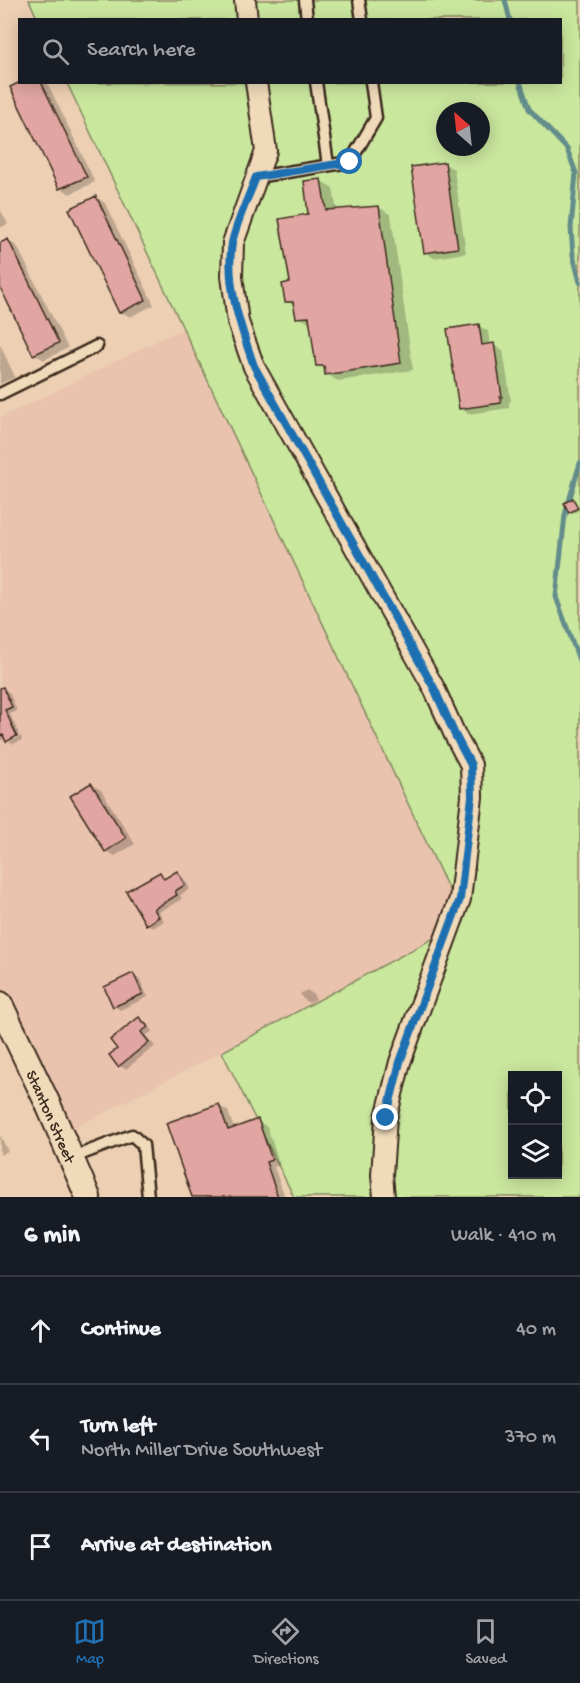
<!DOCTYPE html>
<meta charset="utf-8">
<style>
body{margin:0;font-family:"Gochi Hand",sans-serif;background:#20242c;color:#f1f3f6}
.controls{position:absolute;right:18px;bottom:18px;display:grid;overflow:hidden;border-radius:0px;box-shadow:0 3px 15px #0003}
.controls button{width:54px;height:54px;display:grid;place-items:center;padding:0;border:0;border-bottom:2px solid #363941;background:#171b24;color:#f1f3f6;font:30px sans-serif}
.compass{position:absolute;left:436px;top:102px;width:54px;height:54px;border-radius:50%;background:#171b24;box-shadow:0 3px 15px #0003;rotate:333deg}
.stop{position:absolute;width:18px;height:18px;margin:-14px;border:4px solid #1f6fb2;border-radius:50%;background:#fff}
.stop.end{background:#1f6fb2;border-color:#fff;box-shadow:0 2px 6px #0008}
.list{margin:0;padding:0;list-style:none}
h2{display:flex;justify-content:space-between;align-items:center;height:78px;margin:0;padding:0 24px;font-size:26px}
h2 small{font-size:20px;font-weight:400;color:#9ea1a6}
.list li{display:grid;grid-template-columns:39px 1fr auto;gap:18px;align-items:center;box-sizing:border-box;height:108px;padding:0 24px;border-top:2px solid #363941}
.list b{display:block;font-size:22px;white-space:nowrap}
.list p{margin:0;font-size:20px;white-space:nowrap;color:#9ea1a6}
.list em{font-size:20px;font-style:normal;color:#9ea1a6}
.icon{flex:none;width:33px;height:33px;fill:none;stroke:currentColor;stroke-width:2;stroke-linecap:round;stroke-linejoin:round}
.map{position:relative;flex:none;width:580px;height:1197px;overflow:hidden}
.search{position:absolute;background:#171b24;box-shadow:0 3px 15px #0003;left:18px;right:18px;top:18px;height:66px;display:flex;align-items:center;gap:15px;box-sizing:border-box;padding:0 21px;border-radius:0px;color:#9ea1a6;font-size:22px}
.sheet{height:402px;background:#171b24}
nav{display:flex;justify-content:space-around;align-items:center;box-sizing:border-box;height:84px;border-top:2px solid #363941;background:#171b24;font-size:16px;color:#9ea1a6}
nav a{display:grid;justify-items:center;gap:3px}
nav .on{color:#1f6fb2}
.map>svg:first-child{display:block}
</style>
<div class="map">
<svg width="580" height="1197" viewBox="0 0 580 1197">
<rect width="100%" height="100%" fill="#edd0b4"/>
<filter id="ink" filterUnits="userSpaceOnUse"><feTurbulence type="fractalNoise" baseFrequency=".0167" numOctaves="2"/><feDisplacementMap in="SourceGraphic" scale="12" xChannelSelector="R" yChannelSelector="G"/><feConvolveMatrix kernelMatrix="1 2 1 2 8 2 1 2 1" color-interpolation-filters="sRGB"/></filter>
<g filter="url(#ink)">
<!-- built -->
<path fill="#e9c3ae" d="M183 328 464 922 222 1052 63 1134 0 1005V418Z"/>
<!-- green -->
<path fill="#cae79e" stroke="#82885e" stroke-width="1.5" fill-rule="evenodd" d="M29 0H580V1197H294L222 1052 464 922 67 83 560 82V20H38ZM445 111H481V147H445ZM512 1076H558V1174H512Z"/>
<!-- shadow -->
<path fill="#0003" d="M23 82H47L95 182 70 194 61 188 12 88Z
M444 164 454 169 466 253 434 258 425 252Z
M321 181 333 188 337 211 379 207 391 215 413 370 338 381 326 374V370L318 365 312 324 298 317 296 307 287 301Z
M96 197 105 203 154 305 130 317 121 312Z
M0 209 8 224 0 228Z
M8 241 17 246 68 348 44 360 34 354 0 284V245Z
M479 326 488 331 490 345H494L503 350 511 401 509 402V408L469 414 460 408Z
M0 344 15 377 0 384Z
M573 500 580 510 573 513 570 512Z
M2 689 9 692 17 711 10 714 19 734 8 739V742L6 739 0 740V690Z
M21 736 22 740 13 744 9 742Z
M91 784 101 790 135 844 115 856 106 851Z
M177 873 183 877 190 889 180 895 182 899 159 912 164 921 153 928 147 924 160 874 167 879Z
M133 975 139 978 148 997 120 1010 114 1006Z
M307 990 313 994 316 1000 309 1003 303 999 300 994Z
M140 1018 146 1022 153 1031 146 1036 155 1046 126 1069 119 1066V1049Z
M219 1106 228 1111 234 1129 258 1121 267 1127 280 1165 274 1167 285 1197H194Z
M0 1135 8 1151 0 1155Z"/>
<g fill="none" stroke-linecap="round" stroke-linejoin="round">
<!-- stream -->
<path stroke="#638d8b" stroke-width="5" d="M505 0 510 20
M520 82 529 109 567 149 576 173 571 228 573 255 580 282
M580 463 565 515 556 597 580 663"/>
</g>
<!-- building -->
<path fill="#e1a6a1" stroke="#3b2a1e" stroke-width="1.5" d="M20 82H41L87 177 59 189 10 87Z
M445 162 458 248 424 253 411 167Z
M321 179 326 210 379 206 401 363 325 375 324 366H316L309 317 296 318 293 302H285L282 284 290 282 279 219 308 214 304 181Z
M96 196 146 300 119 313 69 209Z
M8 239 59 343 33 355 0 287V243Z
M479 324 482 345 494 343 502 397H500L501 403 459 409 447 329Z
M573 498 578 508 569 513 564 503Z
M3 687 12 707 5 710 17 736 6 742 3 735 0 736V688Z
M91 783 126 838 105 852 70 796Z
M177 871 185 885 175 891 177 895 154 909 159 917 146 925 126 891 160 872 164 879Z
M133 973 143 994 113 1007 104 987Z
M139 1017 148 1027 141 1032 149 1042 118 1067 109 1055 117 1049 110 1040Z
M219 1104 228 1130 258 1119 272 1160 266 1162 278 1197H192L166 1123Z"/>
<g fill="none" stroke-linecap="round" stroke-linejoin="round">
<!-- service casing -->
<g stroke="#3b2a1e" stroke-width="15">
<path id="service" d="M305 0 307 20
M359 0 362 20
M316 82 328 165
M256 177 350 162 376 118 371 82
M0 394 97 346
M71 1158 132 1135 143 1145 148 1197"/>
</g>
<!-- minor casing -->
<g stroke="#3b2a1e" stroke-width="24">
<path id="minor" d="M245 0 247 20
M256 82 266 151 233 243 232 276 238 322 254 367 434 688 455 735 471 765 472 797 460 899 400 1062 386 1118 382 1175 384 1197"/>
</g>
<!-- tertiary casing -->
<g stroke="#3b2a1e" stroke-width="28">
<path id="tertiary" d="M0 1004 47 1102 88 1197"/>
</g>
<!-- service -->
<use href="#service" stroke="#f0dab9" stroke-width="10"/>
<!-- minor -->
<use href="#minor" stroke="#f0dab9" stroke-width="20"/>
<!-- tertiary -->
<use href="#tertiary" stroke="#f0dab9" stroke-width="24"/>
</g>
</g>
<g fill="none" stroke-linecap="round" stroke-linejoin="round" filter="url(#ink)">
<!-- route -->
<path stroke="#1f6fb2" stroke-width="8" d="M350 162 256 177C249 196 236 223 232 243 225 284 241 328 254 366L434 688 455 735 471 765 472 797 467 838 460 899 400 1062 386 1118"/>
</g>
<g text-anchor="middle" stroke-width="4.5" stroke-linejoin="round" paint-order="stroke">
<!-- street labels -->
<g font-size="16" fill="#3b2a1e" stroke="#f0dab9">
<text transform="translate(52 1116) rotate(66)" y="6">Stanton Street</text>
</g>
</g>
</svg>
<div class="controls">
<button><svg class="icon" aria-label="locate" viewBox="0 0 24 24"><circle cx="12" cy="12" r="6"/><path d="M12 2v4M12 18v4M2 12h4M18 12h4"/></svg></button>
<button><svg class="icon" aria-label="layers" viewBox="0 0 24 24"><path d="M12 4l9 5-9 5-9-5zM3 14l9 5 9-5"/></svg></button>
</div>
<svg class="compass" viewBox="-18 -18 36 36"><path d="M0-13l5 13h-10z" fill="#e53935"/><path d="M0 13l5-13h-10z" fill="#9ea1a6"/></svg>
<div class="stop" style="left:350px;top:162px"></div>
<div class="stop end" style="left:386px;top:1118px"></div>
<div class="search"><svg class="icon" aria-label="search" viewBox="0 0 24 24"><circle cx="10" cy="10" r="6"/><path d="M15 15l6 6"/></svg>Search here</div>
</div>
<section class="sheet">
<h2>6 min<small>Walk · 410 m</small></h2>
<ul class="list">
<li><svg class="icon" aria-label="ahead" viewBox="0 0 24 24"><path d="M12 20V5M6 11l6-6 6 6"/></svg><div><b>Continue</b></div><em>40 m</em></li>
<li><svg class="icon" aria-label="left" viewBox="0 0 24 24"><path d="M17 20v-9H6M10 6l-5 5 5 5"/></svg><div><b>Turn left</b><p>North Miller Drive Southwest</p></div><em>370 m</em></li>
<li><svg class="icon" aria-label="arrive" viewBox="0 0 24 24"><path d="M6 21V4h12l-3 4 3 4H6"/></svg><div><b>Arrive at destination</b></div></li>
</ul>
</section>
<nav>
<a class="on"><svg class="icon" aria-label="map" viewBox="0 0 24 24"><path d="M3 6l6-2 6 2 6-2v14l-6 2-6-2-6 2zM9 4v14M15 6v14"/></svg>Map</a>
<a><svg class="icon" aria-label="directions" viewBox="0 0 24 24"><path d="M12 3l9 9-9 9-9-9zM9 14v-3h6M13 9l2 2-2 2"/></svg>Directions</a>
<a><svg class="icon" aria-label="saved" viewBox="0 0 24 24"><path d="M7 4h10v16l-5-4-5 4z"/></svg>Saved</a>
</nav>
